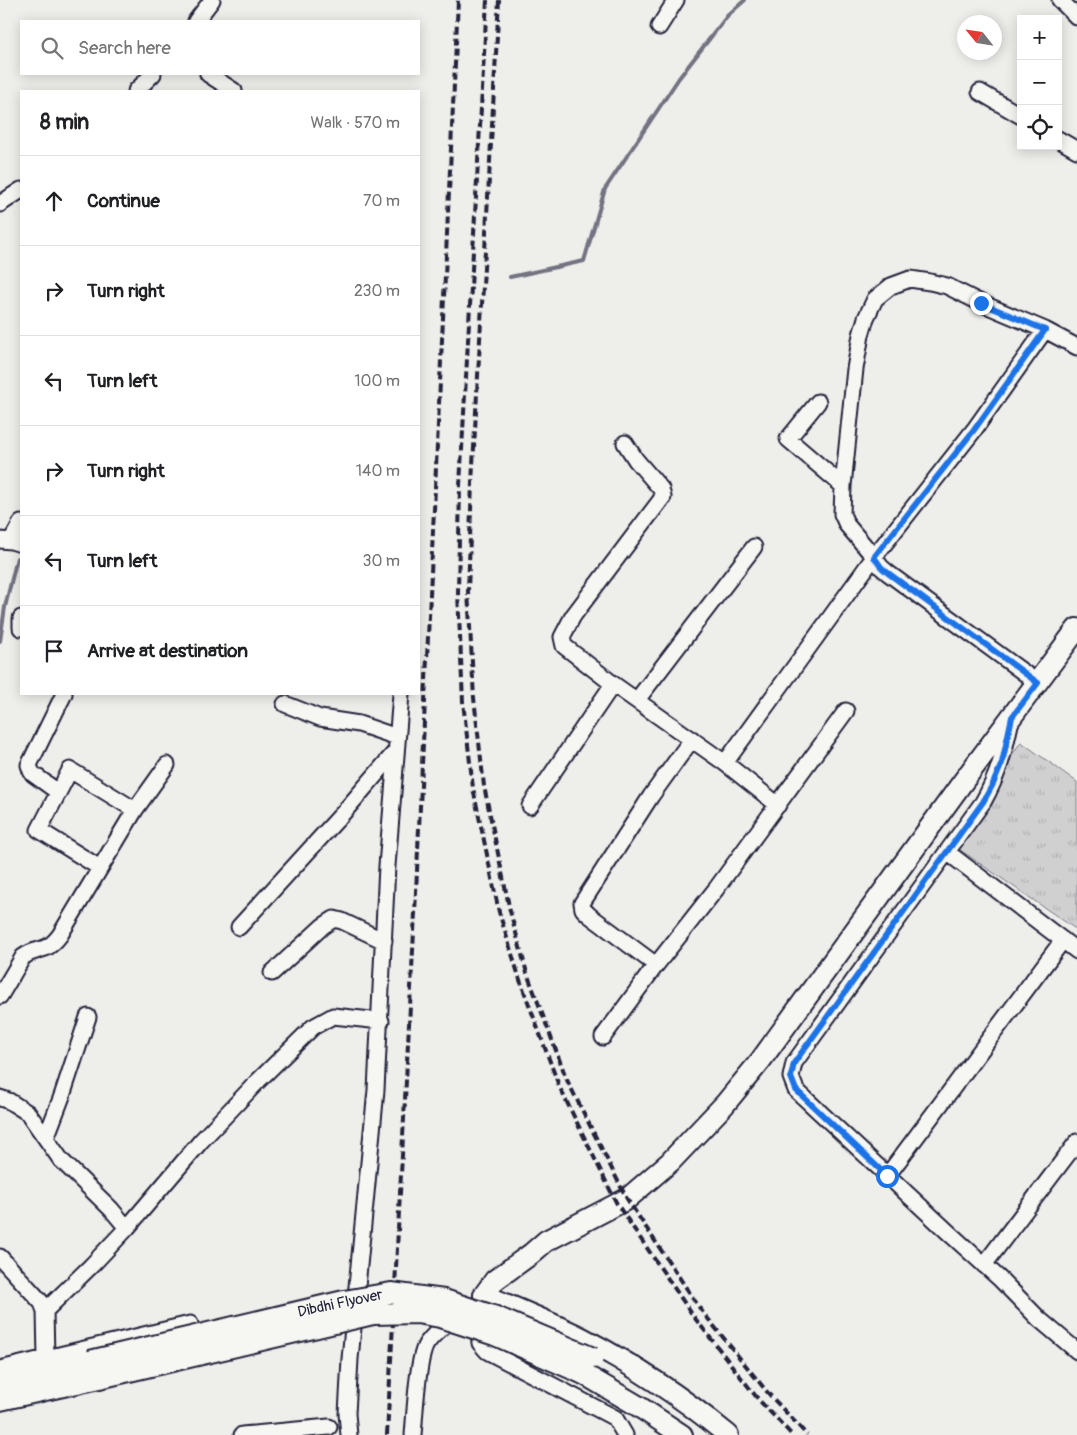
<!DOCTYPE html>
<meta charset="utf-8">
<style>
body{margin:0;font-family:Pangolin,sans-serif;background:#f2f2f2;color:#202124}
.controls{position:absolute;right:15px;top:15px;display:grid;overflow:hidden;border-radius:0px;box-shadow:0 2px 12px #0003}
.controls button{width:45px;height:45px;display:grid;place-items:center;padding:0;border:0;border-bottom:1px solid #e0e0e0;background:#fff;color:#202124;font:25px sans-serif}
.compass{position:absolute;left:957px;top:15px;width:45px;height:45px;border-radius:50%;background:#fff;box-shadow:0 2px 12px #0003;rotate:300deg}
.stop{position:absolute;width:15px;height:15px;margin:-11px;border:4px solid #1a73e8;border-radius:50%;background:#fff}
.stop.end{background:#1a73e8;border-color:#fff;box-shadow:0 1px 5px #0008}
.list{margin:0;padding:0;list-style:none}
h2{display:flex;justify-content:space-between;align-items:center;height:65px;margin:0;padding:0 20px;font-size:21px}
h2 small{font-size:16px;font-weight:400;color:#757577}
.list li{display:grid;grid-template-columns:32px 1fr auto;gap:15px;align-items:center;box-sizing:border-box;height:90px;padding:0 20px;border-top:1px solid #e0e0e0}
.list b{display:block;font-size:19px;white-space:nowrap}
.list em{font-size:16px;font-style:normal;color:#757577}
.icon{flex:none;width:28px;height:28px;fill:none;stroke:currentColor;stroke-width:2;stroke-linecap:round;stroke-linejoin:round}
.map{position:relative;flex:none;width:1077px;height:1435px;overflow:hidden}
.search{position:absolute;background:#fff;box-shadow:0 2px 12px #0003;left:20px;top:20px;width:400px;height:55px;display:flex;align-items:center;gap:12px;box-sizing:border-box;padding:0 18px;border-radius:0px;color:#757577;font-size:19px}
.panel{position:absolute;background:#fff;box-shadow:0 2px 12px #0003;left:20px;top:90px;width:400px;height:605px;border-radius:0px}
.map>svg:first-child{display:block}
</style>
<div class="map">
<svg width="1077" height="1435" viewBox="0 0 1077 1435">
<defs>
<pattern id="grass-tufts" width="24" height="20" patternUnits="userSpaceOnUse" patternTransform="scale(1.25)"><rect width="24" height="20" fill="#d0d0d1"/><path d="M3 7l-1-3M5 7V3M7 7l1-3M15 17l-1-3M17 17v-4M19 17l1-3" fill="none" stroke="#b2b2b4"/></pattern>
</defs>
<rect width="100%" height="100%" fill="#eeeeeb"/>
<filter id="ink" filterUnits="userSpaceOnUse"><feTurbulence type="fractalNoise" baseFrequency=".02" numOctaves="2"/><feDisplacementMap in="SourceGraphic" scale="10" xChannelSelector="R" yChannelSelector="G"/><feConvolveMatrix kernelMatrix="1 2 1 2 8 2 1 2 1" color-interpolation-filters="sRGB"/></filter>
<g filter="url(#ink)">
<!-- grass -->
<path fill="url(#grass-tufts)" stroke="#797986" d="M1021 742 1077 782V930L950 843Z"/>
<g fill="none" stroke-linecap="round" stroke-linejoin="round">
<!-- stream -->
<path stroke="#727281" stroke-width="4" d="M510 277 584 261 605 189 679 78 728 15 745 0
M0 641 5 607 17 558"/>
<!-- street casing -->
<g stroke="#22223b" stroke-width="19">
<path id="street" d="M1060 0 1077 17
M196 21 212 0
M659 27 676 0
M208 74 234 91
M136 91 153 74
M980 92 1021 116
M1058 139 1077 150
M0 204 21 190
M818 402 788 439 843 486
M625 443 636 460 661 489 663 497 573 616 562 637 564 646 613 684 725 763 778 805
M0 540 11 541 21 544
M11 541 21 523
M21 618V628
M1038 683 888 573 881 567 874 557 974 430 1045 330
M637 700 754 547
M285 704 320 718 359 724 397 737
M1011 720C1004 752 999 774 983 802L794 1063 791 1077 796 1090 948 1232 1001 1280 1039 1319 1077 1351
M725 763 874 557 847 525 842 514 843 486 855 369 861 335 866 318 875 299 891 286 910 279 930 282 947 286 981 303 1045 330 1077 347
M58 792 33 774 31 771 29 765 64 694
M530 806 613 684
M947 852 1077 951
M100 868 39 830 70 770 135 810
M239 927 343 813 396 751
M656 965 589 915 583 909 582 903 651 796 692 739
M272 973 323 926 334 919 342 921 384 941
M0 996 23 957C38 946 45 955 60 935L135 810 167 765
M603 1037 656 965 716 889 846 711
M0 1098 9 1101 28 1113 61 1160 111 1209 127 1228
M46 1138 62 1096 88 1017
M887 1176 1063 940
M0 1257 42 1303 45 1311 46 1358
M984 1265 1077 1142
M45 1311 92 1265 127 1228 201 1141 258 1081 313 1027 333 1016 381 1021
M478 1320 480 1343 487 1351 615 1418 625 1435
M0 1369 190 1324
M242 1435 329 1427
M349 1435 347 1414 350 1359 376 1090 387 866 401 694
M413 1435C415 1415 417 1357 427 1343 435 1332 446 1324 456 1316"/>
</g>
<!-- secondary casing -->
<g stroke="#22223b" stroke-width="24">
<path id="secondary" d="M582 1373 638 1406 682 1435
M0 1383 90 1361
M0 1400 95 1379
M728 1435C683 1398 634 1365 582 1338 550 1322 517 1309 484 1295L495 1280 531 1254 546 1241 627 1199 670 1162 725 1104 761 1060 962 783 1077 629"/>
</g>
<!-- street -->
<use href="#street" stroke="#f6f6f2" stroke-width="15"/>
<!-- secondary -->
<use href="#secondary" stroke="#f6f6f2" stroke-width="20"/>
<!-- rail -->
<path stroke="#22223b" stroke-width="4" stroke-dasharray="8 4" stroke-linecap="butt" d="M487 0 460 485 458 593 463 702 473 788 499 912 520 980 559 1086 617 1204 694 1317 758 1399 792 1435
M499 0 472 483 468 591 474 698 484 786 510 911 527 973 567 1080 627 1199 701 1310 768 1393 807 1435
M387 1435 415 913 458 0"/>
<!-- secondary-bridge casing -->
<g stroke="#22223b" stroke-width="24" stroke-linecap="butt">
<path id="secondary-bridge" d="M90 1361 344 1301 391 1293 444 1300 496 1317 593 1358
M95 1379 373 1314 417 1313 440 1317 495 1335 582 1373"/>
</g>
<!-- secondary-bridge -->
<use href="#secondary-bridge" stroke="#f6f6f2" stroke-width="20"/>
</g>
</g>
<g fill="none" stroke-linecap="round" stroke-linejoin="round" filter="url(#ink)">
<!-- route -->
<path stroke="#1a73e8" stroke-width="6" d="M887 1176 796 1090 791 1077 794 1063 983 802 993 784 1002 763 1012 717 1038 683 888 573 881 567 874 557 974 430 1045 330 981 303"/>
</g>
<g text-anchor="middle" stroke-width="5" stroke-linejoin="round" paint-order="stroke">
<!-- street labels -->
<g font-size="15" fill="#22223b" stroke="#f6f6f2">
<text transform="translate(340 1303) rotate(-12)" y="5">Dibdhi Flyover</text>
</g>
</g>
</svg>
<div class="controls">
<button>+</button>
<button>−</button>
<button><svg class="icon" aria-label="locate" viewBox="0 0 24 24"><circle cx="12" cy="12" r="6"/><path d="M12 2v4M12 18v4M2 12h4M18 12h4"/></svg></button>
</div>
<svg class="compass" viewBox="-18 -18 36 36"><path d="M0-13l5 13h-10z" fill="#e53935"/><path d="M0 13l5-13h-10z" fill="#757577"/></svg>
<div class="stop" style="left:887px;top:1176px"></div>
<div class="stop end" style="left:981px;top:303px"></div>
<div class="search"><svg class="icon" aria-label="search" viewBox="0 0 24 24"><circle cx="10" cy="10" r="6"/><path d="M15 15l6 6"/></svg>Search here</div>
<section class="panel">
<h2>8 min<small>Walk · 570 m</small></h2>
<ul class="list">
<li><svg class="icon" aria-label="ahead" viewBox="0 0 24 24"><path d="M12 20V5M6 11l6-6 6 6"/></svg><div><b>Continue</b></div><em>70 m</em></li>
<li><svg class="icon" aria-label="right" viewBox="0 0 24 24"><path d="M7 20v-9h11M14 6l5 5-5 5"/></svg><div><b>Turn right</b></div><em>230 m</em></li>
<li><svg class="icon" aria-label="left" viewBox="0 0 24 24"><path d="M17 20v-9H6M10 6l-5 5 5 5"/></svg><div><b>Turn left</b></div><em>100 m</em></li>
<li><svg class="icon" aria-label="right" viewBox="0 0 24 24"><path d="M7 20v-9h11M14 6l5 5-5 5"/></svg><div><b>Turn right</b></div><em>140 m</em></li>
<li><svg class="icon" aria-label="left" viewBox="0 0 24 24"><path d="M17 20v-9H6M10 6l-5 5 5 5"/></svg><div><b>Turn left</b></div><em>30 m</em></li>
<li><svg class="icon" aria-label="arrive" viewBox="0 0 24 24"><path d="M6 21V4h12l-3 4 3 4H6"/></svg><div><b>Arrive at destination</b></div></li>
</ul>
</section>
</div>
